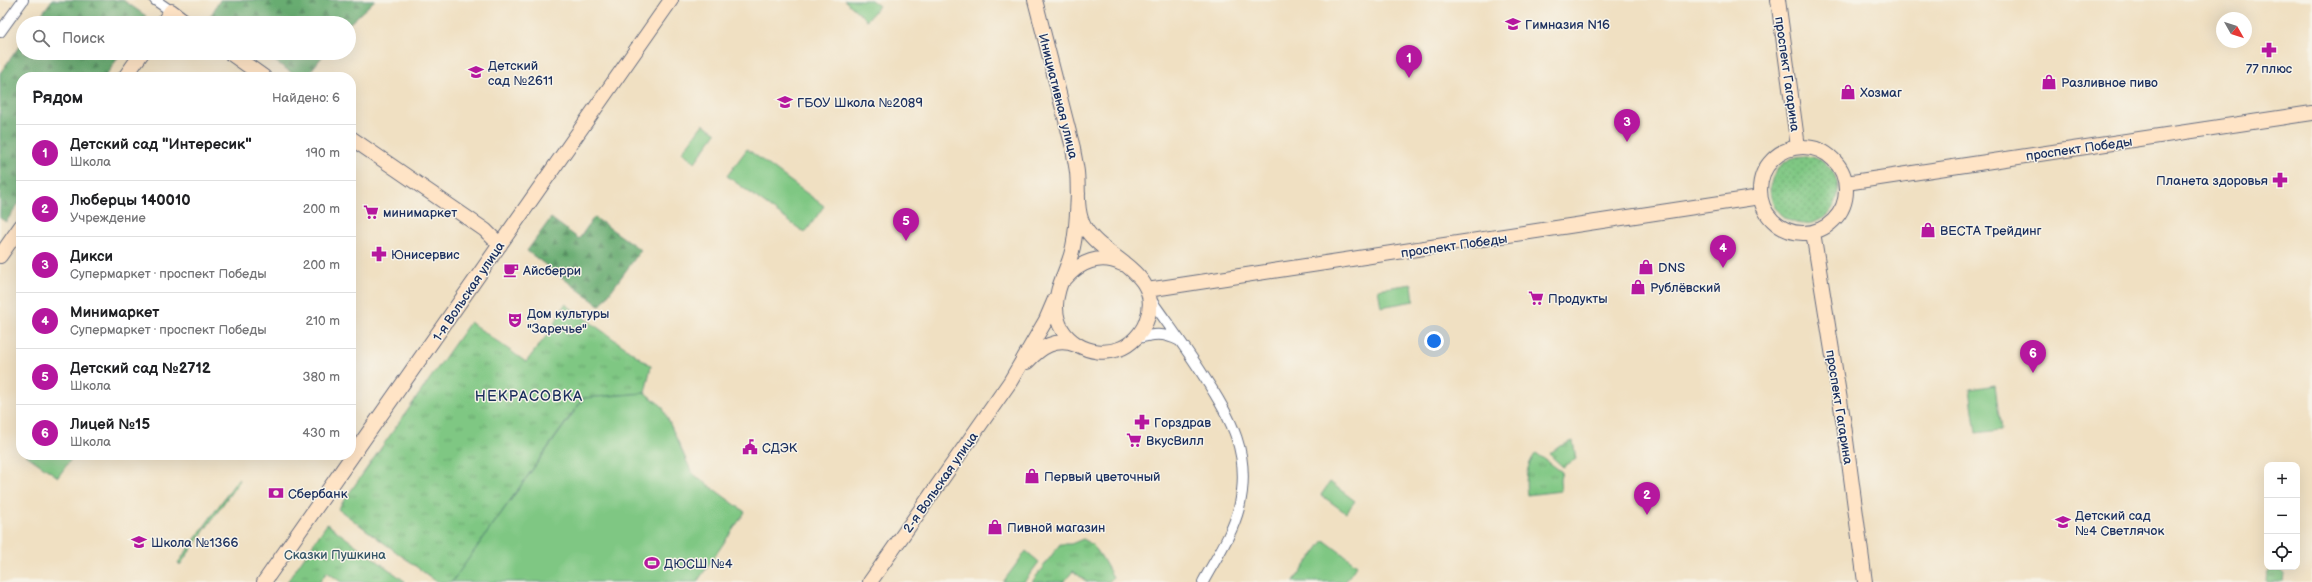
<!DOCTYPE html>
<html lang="ru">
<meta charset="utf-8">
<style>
body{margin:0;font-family:"Balsamiq Sans",sans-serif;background:#f2f2f2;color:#202124}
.controls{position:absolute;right:12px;bottom:12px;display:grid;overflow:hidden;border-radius:8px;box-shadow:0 4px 16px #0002}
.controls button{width:36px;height:36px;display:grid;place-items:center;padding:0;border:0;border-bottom:1px solid #e0e0e0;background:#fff;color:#202124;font:20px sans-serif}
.compass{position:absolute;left:2216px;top:12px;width:36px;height:36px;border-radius:50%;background:#fff;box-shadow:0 4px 16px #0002;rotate:129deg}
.you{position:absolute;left:1434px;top:341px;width:14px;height:14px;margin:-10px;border:3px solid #fff;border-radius:50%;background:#1a73e8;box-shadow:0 0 0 6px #1a73e833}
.badge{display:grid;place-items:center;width:26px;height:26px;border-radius:50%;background:#b5179e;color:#fff;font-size:13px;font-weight:700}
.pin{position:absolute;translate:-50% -33px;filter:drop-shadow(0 1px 2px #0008)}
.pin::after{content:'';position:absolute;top:21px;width:14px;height:12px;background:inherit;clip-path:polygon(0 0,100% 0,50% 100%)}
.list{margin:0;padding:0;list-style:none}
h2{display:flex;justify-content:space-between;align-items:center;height:52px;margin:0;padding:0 16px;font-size:17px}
h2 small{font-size:13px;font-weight:400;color:#757577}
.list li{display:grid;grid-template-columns:26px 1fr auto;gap:12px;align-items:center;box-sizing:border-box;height:56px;padding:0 16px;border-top:1px solid #e0e0e0}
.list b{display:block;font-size:15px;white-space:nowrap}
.list p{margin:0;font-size:13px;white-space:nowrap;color:#757577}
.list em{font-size:13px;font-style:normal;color:#757577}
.icon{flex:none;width:22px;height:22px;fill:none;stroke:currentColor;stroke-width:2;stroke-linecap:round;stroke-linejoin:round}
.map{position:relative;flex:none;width:2312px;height:582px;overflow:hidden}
.search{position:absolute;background:#fff;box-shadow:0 4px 16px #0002;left:16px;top:16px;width:340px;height:44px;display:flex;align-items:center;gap:10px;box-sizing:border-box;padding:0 14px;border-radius:22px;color:#757577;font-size:15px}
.panel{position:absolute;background:#fff;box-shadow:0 4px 16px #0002;left:16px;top:72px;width:340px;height:388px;border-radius:16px}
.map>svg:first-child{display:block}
</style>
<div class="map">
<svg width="2312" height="582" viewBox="0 0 2312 582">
<defs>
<pattern id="grass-dots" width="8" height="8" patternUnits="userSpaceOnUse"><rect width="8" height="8" fill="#7fc783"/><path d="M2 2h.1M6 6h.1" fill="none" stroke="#67a26e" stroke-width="1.8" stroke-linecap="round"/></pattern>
<pattern id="forest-firs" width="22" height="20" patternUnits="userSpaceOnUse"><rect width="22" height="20" fill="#67ac71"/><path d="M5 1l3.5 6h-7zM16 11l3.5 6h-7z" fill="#548c60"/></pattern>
<pattern id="park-tufts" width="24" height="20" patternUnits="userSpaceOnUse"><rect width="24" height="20" fill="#7fc783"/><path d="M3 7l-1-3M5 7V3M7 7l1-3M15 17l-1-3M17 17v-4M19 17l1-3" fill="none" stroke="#67a26e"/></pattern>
</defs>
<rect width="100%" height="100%" fill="#f7f3e8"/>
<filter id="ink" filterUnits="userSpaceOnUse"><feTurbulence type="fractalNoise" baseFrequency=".025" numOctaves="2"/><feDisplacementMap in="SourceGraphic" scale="8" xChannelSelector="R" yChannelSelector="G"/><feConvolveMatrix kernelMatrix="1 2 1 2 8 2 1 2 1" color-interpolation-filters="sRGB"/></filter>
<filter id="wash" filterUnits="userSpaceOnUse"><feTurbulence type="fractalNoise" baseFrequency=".012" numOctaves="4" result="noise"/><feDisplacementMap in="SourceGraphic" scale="16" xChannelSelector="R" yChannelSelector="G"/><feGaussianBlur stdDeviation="0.9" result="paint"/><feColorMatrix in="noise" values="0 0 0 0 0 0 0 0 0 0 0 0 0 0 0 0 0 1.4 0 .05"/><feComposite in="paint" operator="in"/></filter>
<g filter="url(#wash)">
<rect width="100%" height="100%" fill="#f0e0c2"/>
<!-- grass -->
<path fill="url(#grass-dots)" stroke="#4d7b70" d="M1770 190a34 34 0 1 1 68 0a34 34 0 1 1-68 0Z
M238 479 240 480 180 565 178 563Z"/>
<!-- forest -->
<path fill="url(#forest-firs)" stroke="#416e68" d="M52 0H123L146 16 142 23H35Z
M220 0H375L349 24 219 23 210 17Z
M23 41V53H121L105 77H21V200L6 222 0 218V73Z
M263 53H325L306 77H298Z
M594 217 641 250 600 306 527 251 551 218 579 239Z"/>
<!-- park -->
<path fill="url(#park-tufts)" stroke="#4d7b70" d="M565 304 651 366 645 393 583 398 452 582H437L338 509 470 322 526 362 551 330Z
M1573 441 1576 459 1563 467 1549 454 1560 446Z
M1536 453 1562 472 1560 479 1561 491 1527 495C1525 480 1526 465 1536 453Z
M327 524 406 582H341L327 572 320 582H287Z
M1083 539C1098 545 1104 563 1113 577L1109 582H1087L1073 571 1064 582H1032L1060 544H1071Z
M2277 568 2284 574 2283 582H2267L2268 571Z"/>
<!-- garden -->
<path fill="#7fc783" stroke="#4d7b70" d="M844 0H871L879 6 867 20Z
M703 124 716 133 695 162 682 152Z
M747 149 824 206 805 233 727 176Z
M1412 284 1414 301 1381 307 1378 289Z
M1995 385 2001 430 1976 433 1970 389Z
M645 393 662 406 692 473 745 512 697 582H452L584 398Z
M26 455H74L58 477Z
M1330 482 1355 501 1346 513 1321 495Z
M1324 540 1357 565 1345 582H1293Z
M1026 551 1039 562 1024 582H1003Z"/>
</g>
<g filter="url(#ink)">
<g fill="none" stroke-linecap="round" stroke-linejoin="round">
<!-- street casing -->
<g stroke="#666d81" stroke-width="12">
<path id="street" d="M155 0 171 11
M0 32 23 0
M1149 297C1167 323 1186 348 1203 375 1231 418 1252 454 1239 508 1232 535 1216 558 1203 582
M1135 339C1153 334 1163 332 1180 341"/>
</g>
<!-- secondary casing -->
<g stroke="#666d81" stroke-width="16">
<path id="secondary" d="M1035 0 1073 148C1074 156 1076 164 1077 172 1079 190 1075 211 1085 228 1105 260 1166 273 1146 322 1142 333 1131 345 1119 349 1091 359 1057 341 1056 308 1055 289 1068 269 1072 251 1077 232 1077 212 1078 193
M1778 0 1798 147
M163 23 171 11 187 23
M230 53 264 77
M125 77 142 53
M351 138 485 230 500 245
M1760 190a43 43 0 1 1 86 0a43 43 0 1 1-86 0Z
M1846 183 2312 113
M1813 232 1844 425 1865 582
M0 256 21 226
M1065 279C1079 262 1101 253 1122 264
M1147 290 1760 197
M1027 362C1041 347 1056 337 1076 345
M264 582 671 0
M870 582 1010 382 1046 320 1055 299"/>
</g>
<!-- street -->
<use href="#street" stroke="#fff" stroke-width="10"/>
<!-- secondary -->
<use href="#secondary" stroke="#ffe4c6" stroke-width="14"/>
</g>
</g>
<!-- icons -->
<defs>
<g id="school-bare" transform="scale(1.2)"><path d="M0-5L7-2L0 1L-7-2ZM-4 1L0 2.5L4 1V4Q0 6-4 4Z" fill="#b5179e" stroke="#f7f3e8" stroke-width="2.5" paint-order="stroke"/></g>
<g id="pharmacy-bare" transform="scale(1.2)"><path d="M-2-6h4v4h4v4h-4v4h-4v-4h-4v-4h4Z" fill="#b5179e" stroke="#f7f3e8" stroke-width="2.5" paint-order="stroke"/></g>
<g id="shop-bare" transform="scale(1.2)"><path d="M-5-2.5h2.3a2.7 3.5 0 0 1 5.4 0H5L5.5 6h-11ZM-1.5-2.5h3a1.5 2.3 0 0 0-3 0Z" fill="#b5179e" stroke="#f7f3e8" stroke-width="2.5" paint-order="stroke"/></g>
<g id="supermarket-bare" transform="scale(1.2)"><path d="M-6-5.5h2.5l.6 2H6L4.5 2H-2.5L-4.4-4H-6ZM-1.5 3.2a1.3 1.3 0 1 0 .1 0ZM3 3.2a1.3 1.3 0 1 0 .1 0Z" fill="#b5179e" stroke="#f7f3e8" stroke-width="2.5" paint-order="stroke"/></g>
<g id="cafe-bare" transform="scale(1.2)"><path d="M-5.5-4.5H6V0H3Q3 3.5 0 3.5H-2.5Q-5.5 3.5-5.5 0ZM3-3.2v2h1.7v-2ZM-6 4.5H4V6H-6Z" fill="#b5179e" stroke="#f7f3e8" stroke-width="2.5" paint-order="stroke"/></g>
<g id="theatre-bare" transform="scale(1.2)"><path d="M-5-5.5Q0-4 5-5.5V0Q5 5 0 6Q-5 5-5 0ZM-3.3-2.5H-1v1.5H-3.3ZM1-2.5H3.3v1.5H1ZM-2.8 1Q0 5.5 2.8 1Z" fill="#b5179e" stroke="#f7f3e8" stroke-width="2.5" paint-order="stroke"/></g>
<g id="civic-bare" transform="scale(1.2)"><path d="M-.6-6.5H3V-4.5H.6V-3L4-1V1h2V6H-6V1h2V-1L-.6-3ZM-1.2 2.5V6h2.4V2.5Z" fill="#b5179e" stroke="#f7f3e8" stroke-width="2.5" paint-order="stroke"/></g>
<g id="bank-bare" transform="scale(1.2)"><path d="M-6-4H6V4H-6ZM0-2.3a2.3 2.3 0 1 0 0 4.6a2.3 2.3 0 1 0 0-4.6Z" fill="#b5179e" stroke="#f7f3e8" stroke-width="2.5" paint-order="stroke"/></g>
<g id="stadium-bare" transform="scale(1.2)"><path d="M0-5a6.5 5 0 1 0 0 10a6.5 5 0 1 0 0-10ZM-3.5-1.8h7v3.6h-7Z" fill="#b5179e" stroke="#f7f3e8" stroke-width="2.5" paint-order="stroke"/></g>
</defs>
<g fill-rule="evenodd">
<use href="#school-bare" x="1513" y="24"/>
<use href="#pharmacy-bare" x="2269" y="50"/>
<use href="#school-bare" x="476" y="72"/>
<use href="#shop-bare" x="2049" y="82"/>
<use href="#shop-bare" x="1848" y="92"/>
<use href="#school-bare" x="785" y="102"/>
<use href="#pharmacy-bare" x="2280" y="180"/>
<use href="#supermarket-bare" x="371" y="212"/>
<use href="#shop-bare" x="1928" y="230"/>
<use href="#pharmacy-bare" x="379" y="254"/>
<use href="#shop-bare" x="1646" y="267"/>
<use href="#cafe-bare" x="511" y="270"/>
<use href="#shop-bare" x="1638" y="287"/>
<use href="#supermarket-bare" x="1536" y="298"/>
<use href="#theatre-bare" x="515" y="320"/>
<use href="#pharmacy-bare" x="1142" y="422"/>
<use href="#supermarket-bare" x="1134" y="440"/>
<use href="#civic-bare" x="750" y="447"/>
<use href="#shop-bare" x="1032" y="476"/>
<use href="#bank-bare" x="276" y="493"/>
<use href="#school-bare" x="2063" y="522"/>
<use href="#shop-bare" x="995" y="527"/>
<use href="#school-bare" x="139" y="542"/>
<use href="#stadium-bare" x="652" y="563"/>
</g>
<g text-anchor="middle" stroke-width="3" stroke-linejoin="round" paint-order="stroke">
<!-- poi labels -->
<g font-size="13" fill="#1b2f5e" stroke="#f7f3e8" text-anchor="start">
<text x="1525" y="29">Гимназия N16</text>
<text x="488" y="70">Детский<tspan x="488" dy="15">сад №2611</tspan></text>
<text x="2269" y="73" text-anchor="middle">77 плюс</text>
<text x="2061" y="87">Разливное пиво</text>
<text x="1860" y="97">Хозмаг</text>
<text x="797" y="107">ГБОУ Школа №2089</text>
<text x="2268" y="185" text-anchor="end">Планета здоровья</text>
<text x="383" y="217">минимаркет</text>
<text x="1940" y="235">ВЕСТА Трейдинг</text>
<text x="391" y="259">Юнисервис</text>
<text x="1658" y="272">DNS</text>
<text x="523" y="275">Айсберри</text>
<text x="1650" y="292">Рублёвский</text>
<text x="1548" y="303">Продукты</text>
<text x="527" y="318">Дом культуры<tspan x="527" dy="15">"Заречье"</tspan></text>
<text x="1154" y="427">Горздрав</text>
<text x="1146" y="445">ВкусВилл</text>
<text x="762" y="452">СДЭК</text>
<text x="1044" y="481">Первый цветочный</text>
<text x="288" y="498">Сбербанк</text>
<text x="2075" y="520">Детский сад<tspan x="2075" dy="15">№4 Светлячок</tspan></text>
<text x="1007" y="532">Пивной магазин</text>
<text x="151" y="547">Школа №1366</text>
<text x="664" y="568">ДЮСШ №4</text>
</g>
<!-- street labels -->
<g font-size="13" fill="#1b2f5e" stroke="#f7f3e8">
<text transform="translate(1788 74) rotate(82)" y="5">проспект Гагарина</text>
<text transform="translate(1059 96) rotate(76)" y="5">Инициативная улица</text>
<text transform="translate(2079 148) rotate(-8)" y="5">проспект Победы</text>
<text transform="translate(1454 245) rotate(-8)" y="5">проспект Победы</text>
<text transform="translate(468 291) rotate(-56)" y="5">1-я Вольская улица</text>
<text transform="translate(1840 407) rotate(81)" y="5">проспект Гагарина</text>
<text transform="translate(940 482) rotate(-55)" y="5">2-я Вольская улица</text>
</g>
<!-- park labels -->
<g font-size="13" fill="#345567" stroke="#f7f3e8">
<text x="335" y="559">Сказки Пушкина</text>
</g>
<!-- quarter labels -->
<g font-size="15" letter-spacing="1" fill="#1b2f5e" stroke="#f7f3e8">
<text x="529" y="401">НЕКРАСОВКА</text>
</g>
</g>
</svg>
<div class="controls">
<button>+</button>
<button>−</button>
<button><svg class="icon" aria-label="locate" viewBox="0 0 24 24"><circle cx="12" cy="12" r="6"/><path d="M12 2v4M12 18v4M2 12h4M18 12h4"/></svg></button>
</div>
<svg class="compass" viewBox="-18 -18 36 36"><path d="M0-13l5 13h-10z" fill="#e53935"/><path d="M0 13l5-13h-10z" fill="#757577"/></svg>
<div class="you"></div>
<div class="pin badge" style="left:1409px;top:78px">1</div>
<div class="pin badge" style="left:1647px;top:515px">2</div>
<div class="pin badge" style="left:1627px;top:142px">3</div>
<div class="pin badge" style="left:1723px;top:268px">4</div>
<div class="pin badge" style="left:906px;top:241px">5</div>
<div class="pin badge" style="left:2033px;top:373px">6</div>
<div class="search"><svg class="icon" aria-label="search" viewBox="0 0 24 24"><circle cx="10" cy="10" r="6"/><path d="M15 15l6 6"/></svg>Поиск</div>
<section class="panel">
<h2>Рядом<small>Найдено: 6</small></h2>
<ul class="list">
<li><span class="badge">1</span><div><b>Детский сад &quot;Интересик&quot;</b><p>Школа</p></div><em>190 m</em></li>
<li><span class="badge">2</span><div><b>Люберцы 140010</b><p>Учреждение</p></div><em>200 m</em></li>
<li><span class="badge">3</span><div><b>Дикси</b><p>Супермаркет · проспект Победы</p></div><em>200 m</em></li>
<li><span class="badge">4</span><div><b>Минимаркет</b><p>Супермаркет · проспект Победы</p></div><em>210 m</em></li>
<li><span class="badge">5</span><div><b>Детский сад №2712</b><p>Школа</p></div><em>380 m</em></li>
<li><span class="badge">6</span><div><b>Лицей №15</b><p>Школа</p></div><em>430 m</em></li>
</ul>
</section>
</div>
